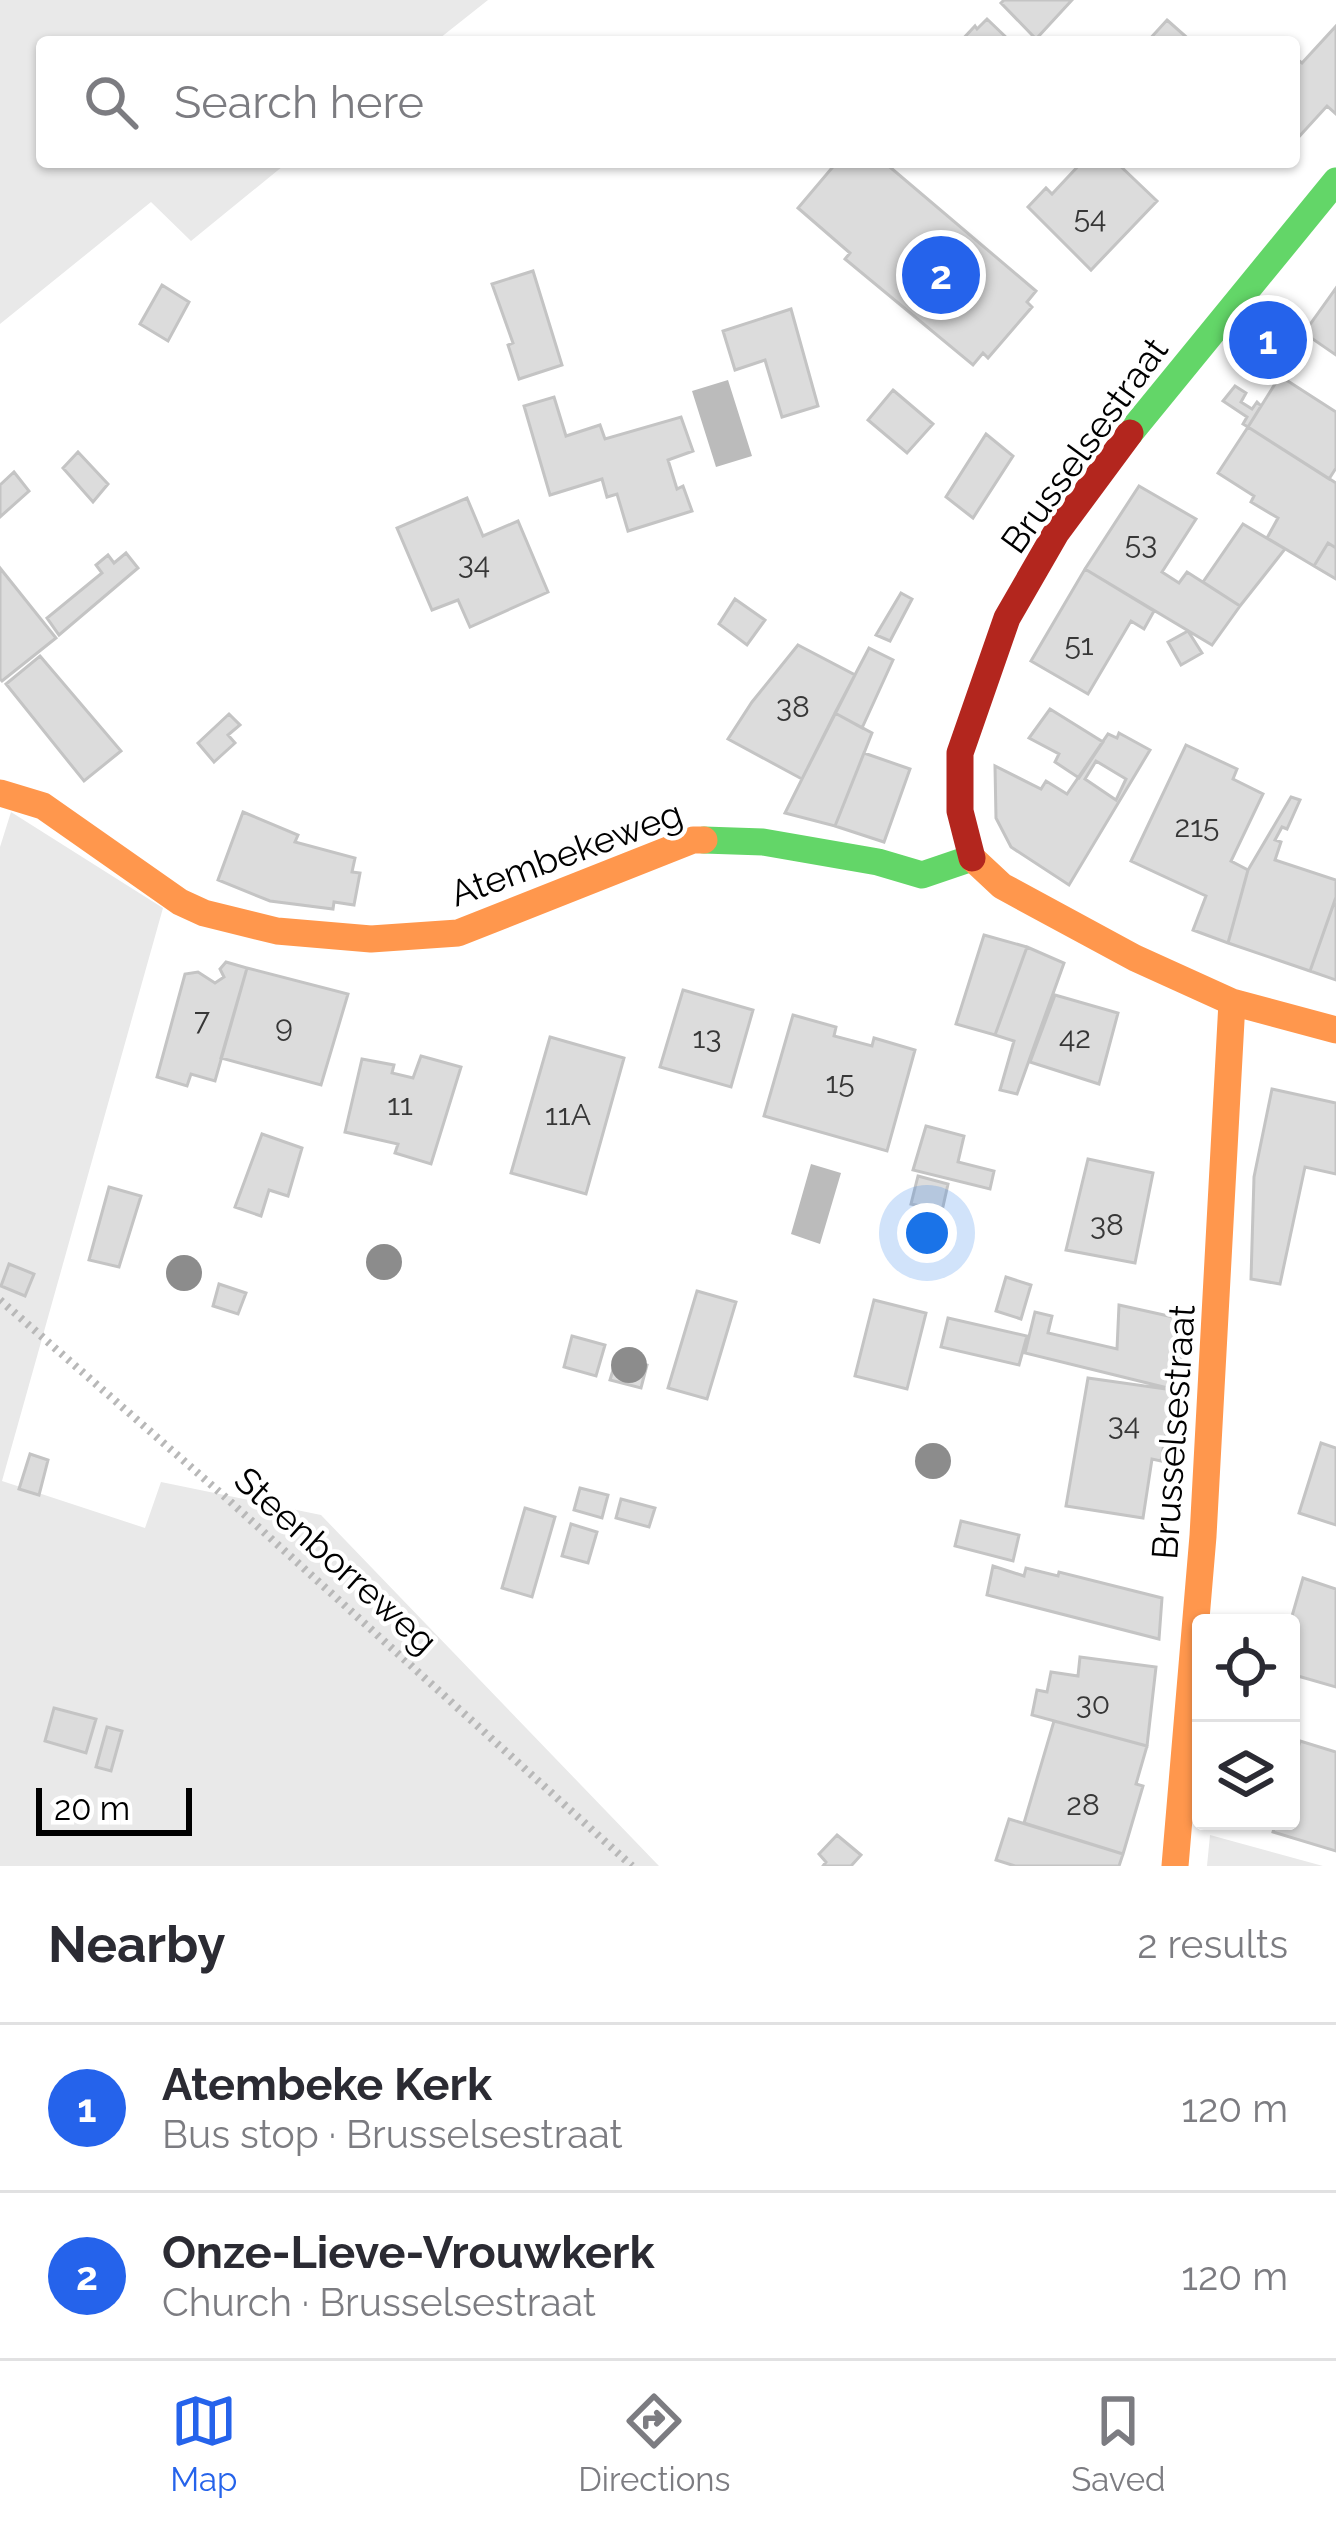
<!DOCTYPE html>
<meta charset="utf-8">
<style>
body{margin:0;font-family:Raleway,sans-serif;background:#f2f2f3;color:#2b2b33}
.controls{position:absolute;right:36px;bottom:36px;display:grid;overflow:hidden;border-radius:12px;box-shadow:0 3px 9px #0004}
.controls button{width:108px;height:108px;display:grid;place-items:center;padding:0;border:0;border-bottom:3px solid #e1e1e2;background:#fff;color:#2b2b33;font:60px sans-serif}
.scale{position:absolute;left:36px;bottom:30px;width:156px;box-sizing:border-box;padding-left:12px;border:6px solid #000;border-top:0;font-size:33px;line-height:42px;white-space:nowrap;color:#000;-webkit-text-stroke:9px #fff;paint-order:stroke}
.you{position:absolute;left:927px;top:1233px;width:42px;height:42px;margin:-30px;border:9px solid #fff;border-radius:50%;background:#1a73e8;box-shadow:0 0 0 18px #1a73e833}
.badge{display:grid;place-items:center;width:78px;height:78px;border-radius:50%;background:#2563eb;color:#fff;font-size:39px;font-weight:700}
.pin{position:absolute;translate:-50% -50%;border:6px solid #fff;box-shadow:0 3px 12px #0006}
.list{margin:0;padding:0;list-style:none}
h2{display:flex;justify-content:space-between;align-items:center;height:156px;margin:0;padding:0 48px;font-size:51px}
h2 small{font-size:39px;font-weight:400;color:#7c7c81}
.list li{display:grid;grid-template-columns:78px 1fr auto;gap:36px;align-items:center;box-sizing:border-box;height:168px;padding:0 48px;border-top:3px solid #e1e1e2}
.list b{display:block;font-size:45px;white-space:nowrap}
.list p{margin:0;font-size:39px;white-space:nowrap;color:#7c7c81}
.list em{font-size:39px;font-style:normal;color:#7c7c81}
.icon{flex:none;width:66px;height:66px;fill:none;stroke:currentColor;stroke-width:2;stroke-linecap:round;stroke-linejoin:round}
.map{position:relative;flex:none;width:1336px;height:1866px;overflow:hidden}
.search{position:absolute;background:#fff;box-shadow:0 3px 9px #0004;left:36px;right:36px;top:36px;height:132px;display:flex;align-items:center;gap:30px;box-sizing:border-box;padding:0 42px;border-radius:12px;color:#7c7c81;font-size:45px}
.sheet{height:492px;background:#fff}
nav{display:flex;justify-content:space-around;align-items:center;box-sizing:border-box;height:168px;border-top:3px solid #e1e1e2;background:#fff;font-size:33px;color:#7c7c81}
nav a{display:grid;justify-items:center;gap:6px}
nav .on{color:#2563eb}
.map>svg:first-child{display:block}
</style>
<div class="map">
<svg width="1336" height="1866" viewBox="0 0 1336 1866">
<rect width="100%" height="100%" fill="#fff"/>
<!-- green -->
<path fill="#e9e9e9" d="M0 0H488L435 42H42V162H288L191 241 151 202 0 324Z
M11 812 163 908 2 1481 145 1528 161 1482 321 1515 659 1866H0V847Z
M1210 1835 1323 1866H1207Z"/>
<!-- water -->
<path fill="#bbb" d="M728 380 752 456 716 467 692 391Z
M811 1164 841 1173 820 1244 791 1234Z"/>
<!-- building -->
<path fill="#dcdcdc" stroke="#c4c4c4" stroke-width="3" fill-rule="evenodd" d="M1004 0H1072L1036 39 1001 3Z
M987 19 1011 42H960L975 26 977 29Z
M1167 20 1192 42H1147Z
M1336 26V114L1327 106 1296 140 1294 57 1302 63Z
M837 162H884L1036 291 1027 302 1032 307 988 358 983 353 973 365 845 259 850 253 798 208Z
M1082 162H1116L1157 201 1091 270 1028 207 1046 188 1052 194Z
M533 271 562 365 519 379 508 345 513 343 492 284Z
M162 285 189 302 168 341 140 324Z
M1336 288V355L1304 333Z
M791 309 818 406 782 417 765 360 735 370 723 331Z
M1280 376 1336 412V468L1329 479 1248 427Z
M1235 386 1246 393 1241 402 1252 409 1257 402 1261 406 1248 427 1243 424 1247 417 1223 401Z
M893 390 933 424 907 453 868 420Z
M554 397 566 436 600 425 605 439 681 417 693 451 668 460 677 489 683 486 692 511 628 531 617 494 607 497 602 479 550 495 524 406Z
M1248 427 1336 483V548L1328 543 1314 566 1267 538 1278 518 1251 502 1254 496 1218 473Z
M986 434 1013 456 973 518 946 497Z
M78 452 108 484 93 502 63 468Z
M14 472 29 491 0 517V485Z
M1139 486 1196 519 1162 572 1179 583 1187 572 1240 606 1212 645 1085 569Z
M467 498 483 536 518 521 548 592 470 627 458 600 432 610 397 528Z
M1243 524 1285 549 1240 606 1203 582Z
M1328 543 1336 548V579L1314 566Z
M126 553 138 568 59 635 47 618 102 573 96 565 108 555 114 563Z
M0 568 56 638 2 681 0 679Z
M1085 569 1154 611 1144 629 1131 621 1088 694 1031 661Z
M901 593 912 599 890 641 876 635Z
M735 599 765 620 747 645 719 624Z
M1188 631 1202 653 1181 665 1168 642Z
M798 645 855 675 802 779 728 739 752 702Z
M869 648 893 660 862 728 835 713Z
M40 656 121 751 84 781 6 684Z
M1050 709 1103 742 1079 778 1055 762 1059 754 1029 738Z
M835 713 872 733 835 826 785 813Z
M229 714 240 725 228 735 235 743 214 762 198 743Z
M1119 733 1150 750 1069 885 1011 847 996 818 995 766 1041 789 1046 781 1067 794 1108 734 1117 738ZM1096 761 1126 779 1116 800 1085 779Z
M1186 745 1237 769 1233 779 1263 794 1231 861 1248 870 1228 943 1193 930 1206 896 1131 861Z
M864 753 910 769 884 842 835 826Z
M1291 797 1300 800 1287 829 1282 827 1275 840 1281 842 1275 860 1336 880V897L1310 971 1228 943 1248 870Z
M243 812 298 835 295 842 355 858 352 872 360 873 354 905 334 902 333 909 270 901 218 880Z
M1334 903 1336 904V980L1310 971Z
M984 935 1027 947 995 1035 956 1024Z
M1027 947 1064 963 1017 1094 1000 1090 1014 1041 995 1035Z
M226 962 247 968 215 1081 191 1074 187 1086 157 1077 185 974 198 972 215 983 224 977 220 969Z
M247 968 348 994 321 1085 221 1058Z
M683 990 753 1010 731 1087 660 1067Z
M1055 995 1118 1013 1099 1084 1030 1062Z
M793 1015 836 1027 834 1036 872 1046 874 1038 915 1050 887 1151 764 1116Z
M550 1037 624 1058 586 1194 511 1173Z
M421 1056 461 1067 431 1164 395 1153 398 1144 345 1132 362 1059 394 1065 392 1073 413 1078Z
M1272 1089 1336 1103V1174L1305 1167 1280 1284 1251 1279 1254 1177Z
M926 1126 964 1136 958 1162 994 1171 990 1189 913 1170Z
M262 1134 302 1148 288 1196 269 1190 261 1216 235 1207Z
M1088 1159 1153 1173 1135 1263 1066 1250Z
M918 1176 948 1184 942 1211 911 1204Z
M109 1187 141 1196 119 1267 89 1260Z
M9 1264 34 1274 25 1296 1 1286Z
M1006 1277 1031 1285 1021 1319 996 1311Z
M219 1284 246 1293 238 1314 213 1306Z
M697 1291 736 1302 707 1399 668 1388Z
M874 1300 926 1313 907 1389 855 1376Z
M1119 1305 1182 1319 1180 1391 1025 1353 1035 1312 1052 1316 1048 1333 1117 1349Z
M948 1318 1027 1336 1019 1365 941 1347Z
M572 1336 605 1345 596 1376 564 1367Z
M617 1357 647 1365 641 1388 610 1380Z
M1088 1378 1173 1390 1161 1461 1152 1459 1143 1518 1066 1506Z
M1321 1443 1336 1448V1525L1299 1513Z
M30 1454 48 1460 39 1495 19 1489Z
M580 1488 608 1495 602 1518 574 1510Z
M621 1499 655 1508 649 1527 616 1518Z
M525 1508 555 1517 532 1597 502 1588Z
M961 1521 1019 1535 1013 1561 955 1546Z
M571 1524 597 1532 588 1563 562 1556Z
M993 1566 1024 1576 1026 1568 1058 1576 1059 1572 1162 1598 1159 1639 987 1595Z
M1303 1578 1336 1589V1687L1291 1674 1290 1623Z
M1080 1657 1156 1667 1147 1746 1032 1715 1037 1690 1047 1692 1051 1672 1078 1676Z
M54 1708 96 1719 86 1753 45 1741Z
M1054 1721 1147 1746 1136 1784 1143 1786 1123 1854 1024 1823Z
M107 1727 122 1731 111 1771 96 1767Z
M1300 1741 1336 1752V1851L1273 1832 1276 1821H1291V1771Z
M1009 1819 1123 1854 1119 1866H1015L996 1860Z
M837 1835 861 1855 851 1866H823L826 1862 819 1854Z"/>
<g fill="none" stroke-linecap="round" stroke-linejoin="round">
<!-- path -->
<path stroke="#b8b8b8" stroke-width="8" stroke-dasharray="3 6" stroke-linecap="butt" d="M0 1300 224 1496 632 1866"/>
<!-- fast -->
<path stroke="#63d668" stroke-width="27" d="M1130 433 1336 181
M704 840 763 842 878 862 922 875 972 858"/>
<!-- slow -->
<path stroke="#ff974d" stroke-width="27" d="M0 793 43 806 180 902 204 913 277 931 371 939 458 933 693 840H704
M972 858 1002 886 1135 958 1232 1002 1336 1030
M1175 1866 1203 1536 1232 1002"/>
<!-- jam -->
<path stroke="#b3261e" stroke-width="27" d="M972 858 960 811V753L1007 618 1056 533 1130 433"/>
</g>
<!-- trees -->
<g fill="#8c8c8c">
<circle cx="384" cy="1262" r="18"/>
<circle cx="184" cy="1273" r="18"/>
<circle cx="629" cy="1365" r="18"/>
<circle cx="933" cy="1461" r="18"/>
</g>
<g text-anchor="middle" stroke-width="9" stroke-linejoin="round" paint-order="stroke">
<!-- number labels -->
<g font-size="30" fill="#373737">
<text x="1090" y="228">54</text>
<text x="1141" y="554">53</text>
<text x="474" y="574">34</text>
<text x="1079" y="655">51</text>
<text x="793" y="717">38</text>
<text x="1197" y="837">215</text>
<text x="202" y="1030">7</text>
<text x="284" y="1036">9</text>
<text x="707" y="1048">13</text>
<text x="1075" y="1048">42</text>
<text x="840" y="1093">15</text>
<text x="400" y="1115">11</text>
<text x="568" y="1125">11A</text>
<text x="1107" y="1235">38</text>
<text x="1124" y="1435">34</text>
<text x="1093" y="1714">30</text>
<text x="1083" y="1815">28</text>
</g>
<!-- street labels -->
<g font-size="36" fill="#000" stroke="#fff">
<text transform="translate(1084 445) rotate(-54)" y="13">Brusselsestraat</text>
<text transform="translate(566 853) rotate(-20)" y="13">Atembekeweg</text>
<text transform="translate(1173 1432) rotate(-86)" y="13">Brusselsestraat</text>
<text transform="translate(336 1560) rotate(42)" y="13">Steenborreweg</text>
</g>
</g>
</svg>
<div class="controls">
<button><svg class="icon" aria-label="locate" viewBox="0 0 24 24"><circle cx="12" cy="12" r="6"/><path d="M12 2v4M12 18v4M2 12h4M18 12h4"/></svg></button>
<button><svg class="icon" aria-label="layers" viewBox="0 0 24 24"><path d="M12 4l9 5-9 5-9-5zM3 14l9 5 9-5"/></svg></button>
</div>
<div class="scale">20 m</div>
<div class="you"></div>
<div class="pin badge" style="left:1268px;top:340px">1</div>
<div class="pin badge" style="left:941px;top:275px">2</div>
<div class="search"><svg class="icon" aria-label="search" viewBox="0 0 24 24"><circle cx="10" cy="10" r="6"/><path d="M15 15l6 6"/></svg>Search here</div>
</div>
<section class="sheet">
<h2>Nearby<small>2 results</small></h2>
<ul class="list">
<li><span class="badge">1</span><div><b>Atembeke Kerk</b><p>Bus stop · Brusselsestraat</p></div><em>120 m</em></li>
<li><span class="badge">2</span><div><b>Onze-Lieve-Vrouwkerk</b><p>Church · Brusselsestraat</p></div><em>120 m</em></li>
</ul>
</section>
<nav>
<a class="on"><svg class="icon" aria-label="map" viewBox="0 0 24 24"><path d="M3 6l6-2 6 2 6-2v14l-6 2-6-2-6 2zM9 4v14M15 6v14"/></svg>Map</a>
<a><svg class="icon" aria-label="directions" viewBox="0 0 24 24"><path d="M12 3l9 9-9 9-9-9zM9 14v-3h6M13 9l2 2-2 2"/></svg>Directions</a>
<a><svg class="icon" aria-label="saved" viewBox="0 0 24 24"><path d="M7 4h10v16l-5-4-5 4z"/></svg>Saved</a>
</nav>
